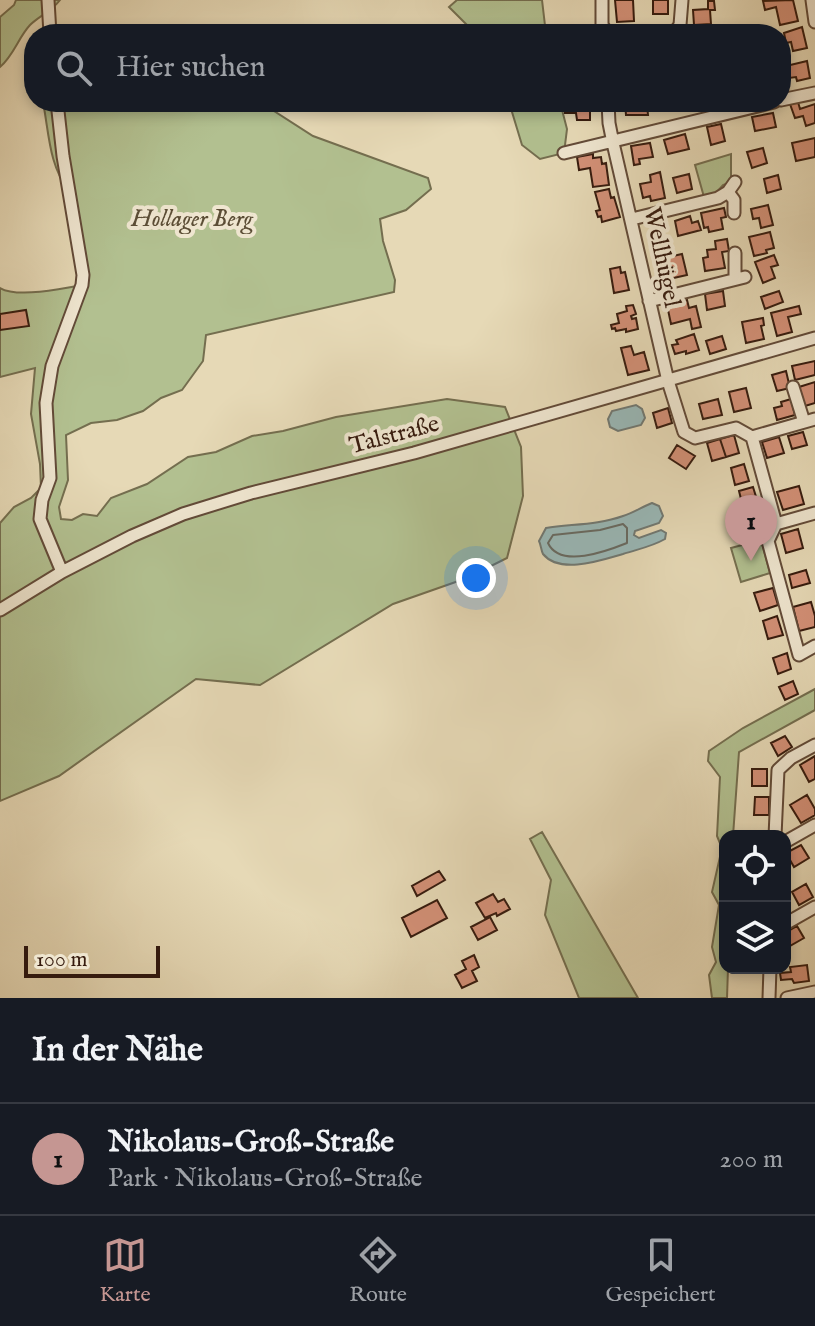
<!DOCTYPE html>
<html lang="de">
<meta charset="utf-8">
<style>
body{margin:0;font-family:"IM FELL English",serif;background:#242831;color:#f1f3f6}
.controls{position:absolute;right:24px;bottom:24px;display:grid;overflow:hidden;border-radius:16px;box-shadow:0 4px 12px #0003}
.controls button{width:72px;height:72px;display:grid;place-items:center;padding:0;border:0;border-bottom:2px solid #363941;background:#171b24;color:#f1f3f6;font:40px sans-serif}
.scale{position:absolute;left:24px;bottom:20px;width:136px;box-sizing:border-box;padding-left:8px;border:4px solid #361b0e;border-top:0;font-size:22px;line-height:28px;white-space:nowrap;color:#361b0e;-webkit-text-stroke:6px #efe6d0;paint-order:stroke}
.you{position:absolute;left:476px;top:578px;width:28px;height:28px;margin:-20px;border:6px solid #fff;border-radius:50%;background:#1a73e8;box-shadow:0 0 0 12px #1a73e833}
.badge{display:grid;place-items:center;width:52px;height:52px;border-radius:50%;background:#c59692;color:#111;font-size:26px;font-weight:700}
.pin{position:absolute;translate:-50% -66px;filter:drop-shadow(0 2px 4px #0008)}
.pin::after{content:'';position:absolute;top:42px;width:28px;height:24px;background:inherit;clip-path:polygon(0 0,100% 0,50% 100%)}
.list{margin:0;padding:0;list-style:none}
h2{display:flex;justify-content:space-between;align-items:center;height:104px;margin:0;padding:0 32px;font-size:34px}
h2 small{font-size:26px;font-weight:400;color:#9ea1a6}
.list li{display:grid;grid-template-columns:52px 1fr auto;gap:24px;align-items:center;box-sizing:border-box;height:112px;padding:0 32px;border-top:2px solid #363941}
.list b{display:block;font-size:30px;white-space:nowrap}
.list p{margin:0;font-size:26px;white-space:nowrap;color:#9ea1a6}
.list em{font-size:26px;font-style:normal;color:#9ea1a6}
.icon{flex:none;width:44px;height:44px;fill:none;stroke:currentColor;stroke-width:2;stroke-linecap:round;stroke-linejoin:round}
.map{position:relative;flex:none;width:815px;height:998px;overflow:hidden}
.search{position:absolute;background:#171b24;box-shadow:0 4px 12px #0003;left:24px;right:24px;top:24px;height:88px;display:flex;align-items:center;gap:20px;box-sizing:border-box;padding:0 28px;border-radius:32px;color:#9ea1a6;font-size:30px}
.sheet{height:216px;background:#171b24}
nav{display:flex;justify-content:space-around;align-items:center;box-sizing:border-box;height:112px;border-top:2px solid #363941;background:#171b24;font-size:22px;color:#9ea1a6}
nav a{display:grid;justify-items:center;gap:4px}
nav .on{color:#c59692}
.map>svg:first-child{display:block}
</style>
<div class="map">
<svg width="815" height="998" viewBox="0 0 815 998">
<rect width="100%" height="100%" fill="#e6d9b6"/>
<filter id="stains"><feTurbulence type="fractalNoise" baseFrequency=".0025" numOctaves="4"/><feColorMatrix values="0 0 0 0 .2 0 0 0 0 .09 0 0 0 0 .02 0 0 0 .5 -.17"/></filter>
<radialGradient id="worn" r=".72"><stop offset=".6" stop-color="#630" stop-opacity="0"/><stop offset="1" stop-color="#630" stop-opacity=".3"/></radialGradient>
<!-- green -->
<path fill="#b2c090" stroke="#746e4f" stroke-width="2" d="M16 0H60C52 11 39 16 30 25 18 38 14 55 0 67V17L14 5Z
M457 0H542L546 34H476L449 7Z
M43 102H267L271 109 313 136 428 178 431 189 406 210 380 219 383 241 395 280 394 292 206 335 203 361 182 390 161 398 143 411 117 420 91 423 66 435 68 480 59 507 61 519 72 520 83 514 97 516 111 498 147 484 188 457 216 452 252 436 283 431 336 417 447 399 505 407 521 447 523 496 507 558 467 578 393 604 260 685 196 679 59 776 0 801V523L14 507 31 498 41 488 40 464 31 414 35 368 0 377V288C17 298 62 289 82 285L69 191C49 166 49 133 43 102Z
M509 102H560L567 129 564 153 540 159 522 145Z
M731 154V182L723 185 716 193 704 197 695 165Z
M761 540 770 573 741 582 731 548Z
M815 689V710L739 752 733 836H725V968H728L727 998H712L709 975 716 962 712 947 719 905 712 892 722 848 717 836 720 777 708 761 709 751 743 728Z
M542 832 638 998H579L545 915 551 880 530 839Z"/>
<!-- water -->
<path fill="#99b8b7" stroke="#717973" stroke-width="2" d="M636 405 642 409 645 418 641 425 618 431 610 427 608 419 612 411Z
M652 503 659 506 663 516 659 523 635 531 634 535 639 538 661 530 666 533 665 539C651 547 638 549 623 554 602 560 560 575 543 554 541 550 541 545 539 541L546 528C571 524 598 525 623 516 633 513 642 507 652 503Z"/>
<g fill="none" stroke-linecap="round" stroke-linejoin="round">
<!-- shore -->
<path stroke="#686a62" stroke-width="2" d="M623 524 627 528V543C607 551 560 569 548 543L553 535 600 530Z"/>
</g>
<!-- building -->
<path fill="#d39077" stroke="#361b0e" stroke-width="2" d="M615 0H633L634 21 617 22Z
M653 0H668V14H653Z
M793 0 798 21 780 25 776 7 765 10 763 1Z
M708 1H714L715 10H710L711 24 694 25 693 10 708 9Z
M802 27 807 48 793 51 791 42 786 43 784 33Z
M807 61 810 78 797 81 796 77 789 78 786 66Z
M569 102H586L583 103 584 109H590V120H577L576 113H565V104H569Z
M625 102H654V105H647L648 115H626Z
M798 102 800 109 815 104V123L806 126 803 116 795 118 790 104Z
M773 113 776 127 755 131 752 117Z
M721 124 725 141 711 145 707 127Z
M685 134 689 149 668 154 664 140Z
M815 138V157L796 161 792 143Z
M650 143 653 157 639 159 640 164 634 165 631 146Z
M763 148 767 163 752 168 747 152Z
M593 154V158L601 157 602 164 606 163 609 185 593 187 590 168 579 170 577 157Z
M660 172 665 198 651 201 650 196 643 198 640 184 651 182 650 175Z
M689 174 692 189 677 193 673 178Z
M778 175 781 189 767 193 764 179Z
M609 189 611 198 614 197 620 217 602 222 601 216 598 217 596 211 600 210 595 192Z
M768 205 773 225 761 228 759 218 753 219 751 209Z
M724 208 726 217 721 218 723 229 709 232 708 227 704 228 701 213Z
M690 216 692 223 698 221 701 230 678 236 675 221Z
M770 232 774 248 766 250 767 253 754 256 749 237Z
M727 239 729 251 722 252 725 268 705 271 703 258 708 257 707 250 716 249 715 241Z
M682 254 687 275 669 279 664 258Z
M774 255 778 265 771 267 775 278 763 283 755 262Z
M620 267 621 273 625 272 629 290 614 293 610 269Z
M723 291 725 306 707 310 705 294Z
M779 291 783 302 765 309 761 297Z
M687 300 689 308 696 306 701 327 692 329 690 319 671 324 667 305Z
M633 305 636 314 631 316 632 319 636 318 638 329 626 332V329L616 331 615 328 612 329 611 325 619 323 617 314 627 311 626 306Z
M799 306 801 314 788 317 792 332 777 336 771 313Z
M26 310 29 326 0 330V314Z
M763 318 764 325 761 326 764 339 746 343 742 322Z
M694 334 699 350 686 354V351L675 354 672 345 678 344 676 340Z
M722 336 726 349 710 354 706 341Z
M631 346 634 355 644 352 649 370 628 375 621 348Z
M815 361V375L795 380 792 366Z
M786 371 790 388 777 391 772 375Z
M815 382V403L805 406 799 387Z
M746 388 751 408 734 412 729 392Z
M718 399 722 415 703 419 699 404Z
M791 399 795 415 777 420 774 408 782 406 781 402Z
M668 408 672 423 657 428 653 413Z
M803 432 807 445 792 449 788 436Z
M734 435 739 453 726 457 720 439Z
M779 437 784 453 767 458 762 442Z
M720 439 726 457 712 461 707 443Z
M677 445 695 456 686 469 669 458Z
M744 464 749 481 735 485 731 468Z
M799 486 804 504 783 510 777 492Z
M753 487 758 503 743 507 739 491Z
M759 512 764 530 747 535 742 517Z
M798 529 803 548 786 553 781 534Z
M806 570 810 583 792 588 789 575Z
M773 588 778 605 760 611 754 593Z
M811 602 815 616V627L799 631 793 607Z
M777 616 783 635 768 639 763 621Z
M787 653 791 669 778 674 773 658Z
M793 681 798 694 785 700 779 687Z
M785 736 792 747 778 756 771 743Z
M815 756V779L809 782 800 765Z
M752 769H767V786H752Z
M807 795 815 809V815L801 823 790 805Z
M755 797H769V815H754Z
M801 845 809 858 794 867 786 853Z
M439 871 445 880 417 896 412 886Z
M806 884 813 897 799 905 792 892Z
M493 894 498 902 504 899 510 909 497 916 496 913 485 918 476 903Z
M437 900 447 918 411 937 402 918Z
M490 917 497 930 478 940 471 927Z
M797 926 804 938 788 947 785 941V933Z
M474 955 479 967 472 971 477 981 462 988 455 975 466 969 462 961Z
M807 965 809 981 794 983 792 979 781 980 780 973 791 972 790 967Z"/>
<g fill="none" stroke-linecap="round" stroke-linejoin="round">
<!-- minor casing -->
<g stroke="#624a38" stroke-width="15">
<path id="minor" d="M48 0 50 34
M602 0V25L608 34
M812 0 815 22
M657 34 674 33 680 25 682 0
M781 100 815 93
M57 102 63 156 83 275 82 285 52 366 46 403 50 478 42 500 40 519 62 572
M608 102 609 123 613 143 668 381 684 432 695 438 736 428 752 437 776 524 768 541 799 655 815 646
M564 153 774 102
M734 213V200L728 192 735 182
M632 219 718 198 728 192
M735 253V279
M649 301 745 277
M793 387 804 422
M752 437 815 419
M776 524 815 513
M0 610 62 572 132 536 183 514 251 493 414 453 815 338
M775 836 778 770 791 758 815 745
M785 842 815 825
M785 924 815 907
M769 998 770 968
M787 998 815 992"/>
</g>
<!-- minor -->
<use href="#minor" stroke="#efe6d0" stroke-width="11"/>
</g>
<g text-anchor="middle" stroke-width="8" stroke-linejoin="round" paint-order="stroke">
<!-- park labels -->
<g font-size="24" font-style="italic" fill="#5b4d35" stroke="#efe6d0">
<text x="192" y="226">Hollager Berg</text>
</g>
<!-- street labels -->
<g font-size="24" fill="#361b0e" stroke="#efe6d0">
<text transform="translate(663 257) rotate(78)" y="8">Wellhügel</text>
<text transform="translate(394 434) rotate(-15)" y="8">Talstraße</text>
</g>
</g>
<rect width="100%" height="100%" filter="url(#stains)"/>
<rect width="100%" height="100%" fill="url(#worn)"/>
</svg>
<div class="controls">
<button><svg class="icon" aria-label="locate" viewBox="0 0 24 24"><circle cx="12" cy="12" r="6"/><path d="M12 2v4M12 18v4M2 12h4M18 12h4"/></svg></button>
<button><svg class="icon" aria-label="layers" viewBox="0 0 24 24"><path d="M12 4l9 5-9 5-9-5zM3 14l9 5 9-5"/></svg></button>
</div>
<div class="scale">100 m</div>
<div class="you"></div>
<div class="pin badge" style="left:751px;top:561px">1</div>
<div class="search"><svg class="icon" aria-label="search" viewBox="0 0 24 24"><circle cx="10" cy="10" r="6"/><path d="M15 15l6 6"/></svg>Hier suchen</div>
</div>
<section class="sheet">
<h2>In der Nähe<small></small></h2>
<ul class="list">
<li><span class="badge">1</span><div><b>Nikolaus-Groß-Straße</b><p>Park · Nikolaus-Groß-Straße</p></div><em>200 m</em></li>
</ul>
</section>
<nav>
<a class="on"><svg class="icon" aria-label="map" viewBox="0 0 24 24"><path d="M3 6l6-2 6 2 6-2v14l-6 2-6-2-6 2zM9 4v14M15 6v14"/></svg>Karte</a>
<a><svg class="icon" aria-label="directions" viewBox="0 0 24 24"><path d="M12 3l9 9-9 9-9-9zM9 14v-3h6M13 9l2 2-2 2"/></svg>Route</a>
<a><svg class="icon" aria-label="saved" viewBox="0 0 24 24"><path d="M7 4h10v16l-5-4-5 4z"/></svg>Gespeichert</a>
</nav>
